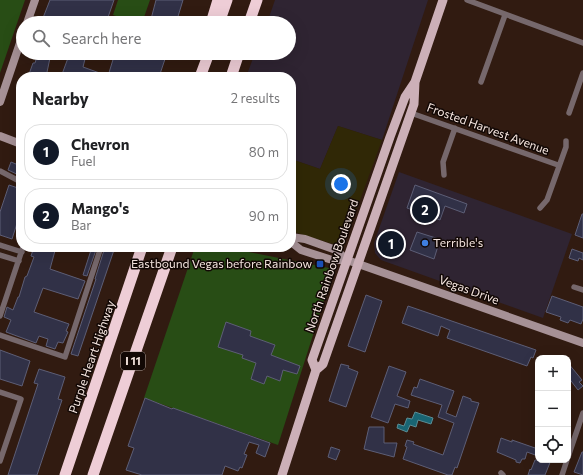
<!DOCTYPE html>
<meta charset="utf-8">
<style>
body{margin:0;font-family:Commissioner,sans-serif;background:#f2f2f2;color:#202124}
.controls{position:absolute;right:12px;bottom:12px;display:grid;overflow:hidden;border-radius:8px;box-shadow:0 4px 16px #0002}
.controls button{width:36px;height:36px;display:grid;place-items:center;padding:0;border:0;border-bottom:1px solid #e0e0e0;background:#fff;color:#202124;font:20px sans-serif}
.you{position:absolute;left:341px;top:184px;width:14px;height:14px;margin:-10px;border:3px solid #fff;border-radius:50%;background:#1a73e8;box-shadow:0 0 0 6px #1a73e833}
.badge{display:grid;place-items:center;width:26px;height:26px;border-radius:50%;background:#111827;color:#fff;font-size:13px;font-weight:700}
.pin{position:absolute;translate:-50% -50%;border:2px solid #fff;box-shadow:0 1px 4px #0006}
.list{margin:0;padding:0;list-style:none}
h2{display:flex;justify-content:space-between;align-items:center;height:52px;margin:0;padding:0 16px;font-size:17px}
h2 small{font-size:13px;font-weight:400;color:#757577}
.list li{display:grid;grid-template-columns:26px 1fr auto;gap:12px;align-items:center;box-sizing:border-box;height:56px;margin:0 8px 8px;padding:0 8px;border:1px solid #e0e0e0;border-radius:16px}
.list b{display:block;font-size:15px;white-space:nowrap}
.list p{margin:0;font-size:13px;white-space:nowrap;color:#757577}
.list em{font-size:13px;font-style:normal;color:#757577}
.icon{flex:none;width:22px;height:22px;fill:none;stroke:currentColor;stroke-width:2;stroke-linecap:round;stroke-linejoin:round}
.map{position:relative;flex:none;width:583px;height:475px;overflow:hidden}
.search{position:absolute;background:#fff;box-shadow:0 4px 16px #0002;left:16px;top:16px;width:280px;height:44px;display:flex;align-items:center;gap:10px;box-sizing:border-box;padding:0 14px;border-radius:22px;color:#757577;font-size:15px}
.panel{position:absolute;background:#fff;box-shadow:0 4px 16px #0002;left:16px;top:72px;width:280px;height:180px;border-radius:16px}
.map>svg:first-child{display:block}
</style>
<div class="map">
<svg width="583" height="475" viewBox="0 0 583 475">
<rect width="100%" height="100%" fill="#311b11"/>
<!-- commercial -->
<path fill="#2f2432" d="M275 0H428L382 140 338 126 320 169 291 159V77H246L255 53H289V23H267Z
M399 172 572 234 543 318 381 260 375 253 374 243Z"/>
<!-- green -->
<path fill="#284d15" d="M0 0H25L0 73Z
M118 0H150L142 23H137L113 15Z
M195 247H224L334 269 278 445 144 398Z"/>
<!-- sand -->
<path fill="#302806" d="M338 126 382 140 343 247 291 231V159L320 169Z"/>
<!-- water -->
<path fill="#196573" stroke="#5b8c94" d="M415 412 433 418 431 424 418 420 416 427 410 425 407 432 397 428 398 424 404 426 407 418 412 419Z"/>
<!-- building -->
<path fill="#313147" stroke="#5d5e76" d="M50 0H114L106 23H41Z
M156 0H183L176 23H150Z
M38 53H51L46 77H28L33 63H35Z
M115 53H130V55L140 58 142 53H167L159 77H61L68 58H70L71 54 85 59 83 67 108 76Z
M11 162 21 166V176L8 170Z
M9 185 21 189V211L12 239 0 235V212Z
M415 185 467 204 464 213 445 206 440 220 407 208Z
M582 214H583V238L575 235Z
M417 232 439 239 436 246H438L434 259 410 250Z
M395 236 399 245 386 251 382 243Z
M34 247H56L50 269 85 281 78 299 43 288 34 312 69 324 66 331 68 332 63 343 58 342 55 349 46 346 48 339 39 336 36 343 6 332 11 320 4 317 7 307 13 310 18 297H19L25 277 27 276 34 257 31 256Z
M92 247H97L87 276 83 275Z
M105 247H115L78 356 71 354 96 279H95Z
M572 249 583 253V260L579 258 578 261 569 258Z
M366 295 382 301 365 352 348 346Z
M552 296 583 307V319L581 324 570 320 568 323 560 320 561 317 546 312Z
M408 306 536 350 533 358 531 357 527 366 447 338 450 330 441 326 438 336 402 323Z
M226 322 251 331 250 336 275 345 271 355 300 366 297 374 283 370 280 381 267 376 264 384 251 379 256 363 242 358 243 355 218 347Z
M0 350 30 361 22 386 0 379Z
M568 363 582 380 579 382 583 386 578 390 568 377Z
M341 364 349 366 348 368 358 372 346 407 329 401Z
M389 366 406 372 397 396 410 401 408 408 395 404 388 423 371 417Z
M39 369 65 377 58 399 62 400 37 475H8L38 384 34 383Z
M420 379 454 391 446 413 456 417 463 396 471 399V401L479 403 457 468 455 467 452 475H448L403 459 407 447 405 446 407 440 414 442 413 444 443 455 454 423 438 417 442 405 411 395 414 387 417 388Z
M145 398 172 409 173 408 270 443 265 457 256 453 259 445 249 442 244 454 247 455 242 468 240 467 238 471 225 466 222 475H142L126 470 134 448 128 446Z
M369 427H384V443H397L394 457 364 449Z
M501 438 512 442V440L538 449V456L527 452 525 459H522L520 463 516 462V460L497 452Z
M331 447 340 450 336 460 328 457Z
M582 452H583V475L574 472Z
M535 460H551L545 475H528L530 469 531 470Z"/>
<g fill="none" stroke-linecap="round" stroke-linejoin="round">
<!-- street -->
<path stroke="#76686c" stroke-width="5.5" d="M467 0 583 43
M481 82 505 15
M411 113 558 165
M569 113 583 73
M0 171 21 182
M444 175 443 162 455 128
M540 208 547 200 566 147V141
M0 245 22 252
M0 255 19 261
M574 287 583 290
M0 316 23 247
M0 335 65 357 101 247
M0 392 21 399 0 461
M568 457 583 413
M501 473 503 475
M562 475 567 460"/>
<!-- secondary -->
<path stroke="#a69196" stroke-width="8" d="M27 23 35 0
M0 102 23 34
M0 136 21 144
M291 237 305 239 336 250 347 260 583 343
M291 242 301 250 332 260H347"/>
<!-- primary -->
<path stroke="#ccb0b8" stroke-width="9" d="M316 370 312 360 390 137 405 97 415 82 443 0
M282 475 316 370 323 364 414 104 415 82"/>
<!-- highway -->
<path stroke="#eecdd6" stroke-width="11" d="M211 23 218 0
M219 23 227 0
M249 23 257 0
M200 77 209 53
M231 77 239 53
M65 475 142 247
M93 475 172 247"/>
</g>
<!-- markers -->
<circle fill="#3f7fe0" stroke="#120805" stroke-width="1.5" cx="425" cy="243" r="4"/>
<rect fill="#1a4fb4" stroke="#120805" stroke-width="1.5" x="316" y="260" width="8" height="8" rx="2"/>
<g text-anchor="middle" stroke-width="3" stroke-linejoin="round" paint-order="stroke">
<!-- shield labels -->
<rect fill="#120805" stroke="#b2a39e" stroke-width="1" x="121" y="352" width="24" height="18" rx="3"/>
<g font-size="11" font-weight="bold" fill="#f6e6e0">
<text x="133" y="365">I 11</text>
</g>
<!-- street labels -->
<g font-size="12" fill="#f6e6e0" stroke="#120805">
<text transform="translate(488 129) rotate(20)" y="4">Frosted Harvest Avenue</text>
<text transform="translate(332 266) rotate(-71)" y="4">North Rainbow Boulevard</text>
<text transform="translate(469 290) rotate(20)" y="4">Vegas Drive</text>
<text transform="translate(92 357) rotate(-71)" y="4">Purple Heart Highway</text>
</g>
<!-- poi labels -->
<g font-size="12" fill="#f6e6e0" stroke="#120805" text-anchor="start">
<text x="433" y="247">Terrible's</text>
<text x="312" y="268" text-anchor="end">Eastbound Vegas before Rainbow</text>
</g>
</g>
</svg>
<div class="controls">
<button>+</button>
<button>−</button>
<button><svg class="icon" aria-label="locate" viewBox="0 0 24 24"><circle cx="12" cy="12" r="6"/><path d="M12 2v4M12 18v4M2 12h4M18 12h4"/></svg></button>
</div>
<div class="you"></div>
<div class="pin badge" style="left:391px;top:244px">1</div>
<div class="pin badge" style="left:425px;top:210px">2</div>
<div class="search"><svg class="icon" aria-label="search" viewBox="0 0 24 24"><circle cx="10" cy="10" r="6"/><path d="M15 15l6 6"/></svg>Search here</div>
<section class="panel">
<h2>Nearby<small>2 results</small></h2>
<ul class="list">
<li><span class="badge">1</span><div><b>Chevron</b><p>Fuel</p></div><em>80 m</em></li>
<li><span class="badge">2</span><div><b>Mango's</b><p>Bar</p></div><em>90 m</em></li>
</ul>
</section>
</div>
